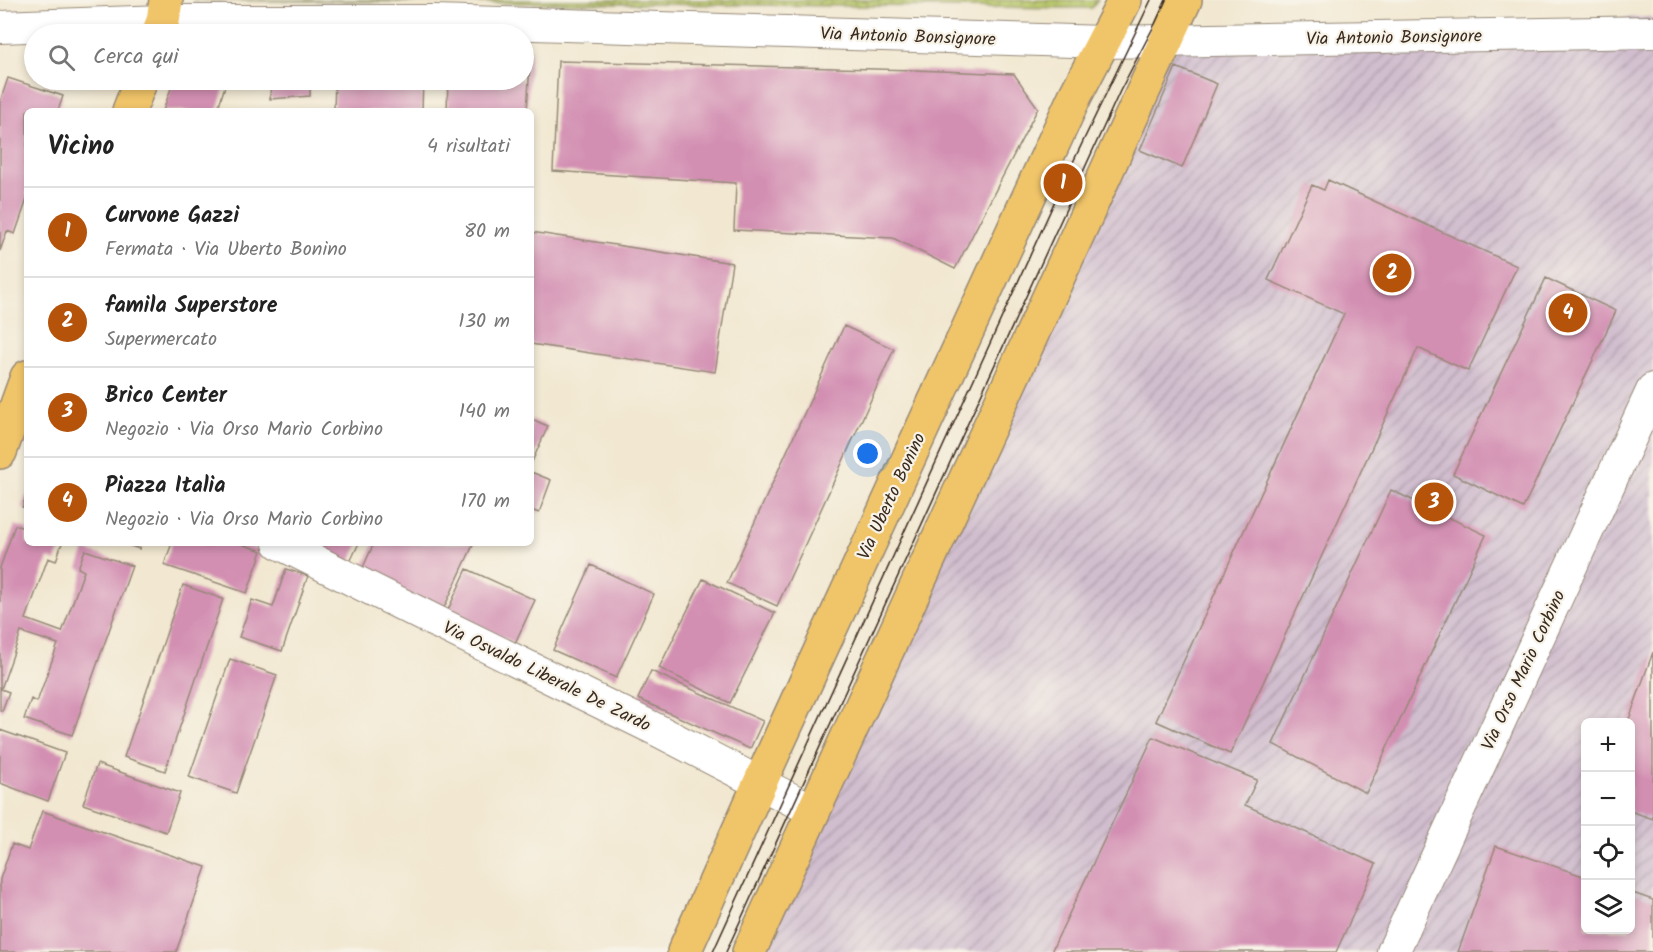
<!DOCTYPE html>
<html lang="it">
<meta charset="utf-8">
<style>
body{margin:0;font-family:Kalam,sans-serif;background:#f6f6f6;color:#222}
.controls{position:absolute;right:18px;bottom:18px;display:grid;overflow:hidden;border-radius:9px;box-shadow:0 3px 9px #0003}
.controls button{width:54px;height:54px;display:grid;place-items:center;padding:0;border:0;border-bottom:2px solid #e0e0e0;background:#fff;color:#222;font:30px sans-serif}
.you{position:absolute;left:868px;top:454px;width:21px;height:21px;margin:-15px;border:4px solid #fff;border-radius:50%;background:#1a73e8;box-shadow:0 0 0 9px #1a73e833}
.badge{display:grid;place-items:center;width:39px;height:39px;border-radius:50%;background:#b45309;color:#fff;font-size:20px;font-weight:700}
.pin{position:absolute;translate:-50% -50%;border:3px solid #fff;box-shadow:0 2px 6px #0006}
.list{margin:0;padding:0;list-style:none}
h2{display:flex;justify-content:space-between;align-items:center;height:78px;margin:0;padding:0 24px;font-size:26px}
h2 small{font-size:20px;font-weight:400;color:#767676}
.list li{display:grid;grid-template-columns:39px 1fr auto;gap:18px;align-items:center;box-sizing:border-box;height:90px;padding:0 24px;border-top:2px solid #e0e0e0}
.list b{display:block;font-size:22px;white-space:nowrap}
.list p{margin:0;font-size:20px;white-space:nowrap;color:#767676}
.list em{font-size:20px;font-style:normal;color:#767676}
.icon{flex:none;width:33px;height:33px;fill:none;stroke:currentColor;stroke-width:2;stroke-linecap:round;stroke-linejoin:round}
.map{position:relative;flex:none;width:1653px;height:952px;overflow:hidden}
.search{position:absolute;background:#fff;box-shadow:0 3px 9px #0003;left:24px;top:24px;width:510px;height:66px;display:flex;align-items:center;gap:15px;box-sizing:border-box;padding:0 21px;border-radius:33px;color:#767676;font-size:22px}
.panel{position:absolute;background:#fff;box-shadow:0 3px 9px #0003;left:24px;top:108px;width:510px;height:438px;border-radius:9px}
.map>svg:first-child{display:block}
</style>
<div class="map">
<svg width="1653" height="952" viewBox="0 0 1653 952">
<defs>
<pattern id="industrial-furrows" width="10" height="10" patternUnits="userSpaceOnUse" patternTransform="scale(1.5)"><rect width="10" height="10" fill="#d0bdce"/><path d="M-1 1l2-2M0 10L10 0M9 11l2-2" fill="none" stroke="#aa9aa7"/></pattern>
<pattern id="park-dots" width="8" height="8" patternUnits="userSpaceOnUse" patternTransform="scale(1.5)"><rect width="8" height="8" fill="#b9c86a"/><path d="M2 2h.1M6 6h.1" fill="none" stroke="#98a357" stroke-width="1.8" stroke-linecap="round"/></pattern>
</defs>
<rect width="100%" height="100%" fill="#f7f3e8"/>
<filter id="ink" filterUnits="userSpaceOnUse"><feTurbulence type="fractalNoise" baseFrequency=".0167" numOctaves="2"/><feDisplacementMap in="SourceGraphic" scale="12" xChannelSelector="R" yChannelSelector="G"/><feConvolveMatrix kernelMatrix="1 2 1 2 8 2 1 2 1" color-interpolation-filters="sRGB"/></filter>
<filter id="wash" filterUnits="userSpaceOnUse"><feTurbulence type="fractalNoise" baseFrequency=".008" numOctaves="4" result="noise"/><feDisplacementMap in="SourceGraphic" scale="24" xChannelSelector="R" yChannelSelector="G"/><feGaussianBlur stdDeviation="1.35" result="paint"/><feColorMatrix in="noise" values="0 0 0 0 0 0 0 0 0 0 0 0 0 0 0 0 0 1.4 0 .05"/><feComposite in="paint" operator="in"/></filter>
<g filter="url(#wash)">
<rect width="100%" height="100%" fill="#f2e8d1"/>
<!-- industrial -->
<path fill="url(#industrial-furrows)" fill-rule="evenodd" d="M1653 17V952H743L1164 34ZM1586 722H1630V930H1586Z"/>
<!-- park -->
<path fill="url(#park-dots)" stroke="#7a7944" stroke-width="1.5" d="M192 0H1098L1092 8Z"/>
<g id="blocks">
<!-- building -->
<path fill="#d38fb2" d="M524 49H531L527 111H447L448 80H524Z
M558 61 915 70 1014 74 1038 108 955 269 893 238 734 230 736 183 553 171Z
M1176 67 1217 84 1182 168 1140 150Z
M8 78 63 96 58 111H27V173L25 178 27 179V199L15 234 7 231 0 251V102Z
M174 80H242V82L226 83 217 111H163Z
M271 80H310V96L270 99Z
M335 80H423L422 111H334Z
M1328 180 1517 266 1468 371 1418 348 1230 754 1156 721 1344 314 1268 280 1312 185 1324 190Z
M531 232 732 263 715 372 531 344Z
M1546 278 1616 311 1523 508 1453 474Z
M844 326 894 349 777 606 727 583Z
M531 419 548 426 531 464Z
M531 472 551 480 539 513 531 510Z
M1391 490 1486 535 1366 793 1273 744Z
M27 493V509L22 507Z
M15 525 27 529V543H62L56 561 48 558 26 619 62 632 84 571 78 568 85 550 132 566 72 735 24 719 31 699 37 702 58 644 21 632 1 689 9 692 2 711 0 710V568Z
M124 543H141L139 549Z
M172 543H238L262 551 247 593 164 565Z
M304 543H359L348 566Z
M374 543H474L443 610 361 572Z
M591 565 654 594 616 678 553 650Z
M286 569 308 576 282 651 239 637 252 600 273 607Z
M467 569 535 600 515 643 447 612Z
M703 579 775 613 730 703 659 668Z
M183 585 223 599 165 771 124 757Z
M1653 652V819L1630 811V722H1628Z
M230 659 277 675 236 793 189 777Z
M651 671 763 721 750 749 638 699Z
M0 730 65 753 48 801 0 783Z
M1153 737 1257 780 1245 805 1376 864 1336 952H1051Z
M97 764 180 793 166 832 83 804Z
M42 811 206 867 176 952H0V879L12 844 28 850Z
M1496 846 1586 877V930H1630V892L1653 900V952H1458Z"/>
</g>
</g>
<g filter="url(#ink)">
<use href="#blocks" fill-opacity="0" stroke="#968978" stroke-width="1.5"/>
<g fill="none" stroke-linecap="round" stroke-linejoin="round">
<!-- minor casing -->
<g stroke="#968978" stroke-width="34">
<path id="minor" d="M0 27 163 21H434L1104 42 1653 32
M279 543 447 627 657 730 814 811
M1393 952 1653 389"/>
</g>
<!-- major casing -->
<g stroke="#968978" stroke-width="36">
<path id="major" d="M158 34 163 21 166 0
M129 111 141 80
M0 452 27 377
M684 952 777 745 1075 96 1125 0
M749 952 1185 0"/>
</g>
<!-- minor -->
<use href="#minor" stroke="#fff" stroke-width="32"/>
<!-- major -->
<use href="#major" stroke="#f0c469" stroke-width="33"/>
<!-- tram -->
<path stroke="#3b2a1e" stroke-width="1.5" d="M713 952 1063 183 1151 0
M726 952 1120 91 1155 24 1166 0"/>
</g>
</g>
<g text-anchor="middle" stroke-width="4.5" stroke-linejoin="round" paint-order="stroke">
<!-- street labels -->
<g font-size="18" fill="#3b2a1e" stroke="#f7f3e8">
<text transform="translate(908 36) rotate(2)" y="6">Via Antonio Bonsignore</text>
<text transform="translate(1394 37) rotate(-1)" y="6">Via Antonio Bonsignore</text>
<text transform="translate(891 496) rotate(-65)" y="6">Via Uberto Bonino</text>
<text transform="translate(1523 670) rotate(-65)" y="6">Via Orso Mario Corbino</text>
<text transform="translate(547 676) rotate(26)" y="6">Via Osvaldo Liberale De Zardo</text>
</g>
</g>
</svg>
<div class="controls">
<button>+</button>
<button>−</button>
<button><svg class="icon" aria-label="locate" viewBox="0 0 24 24"><circle cx="12" cy="12" r="6"/><path d="M12 2v4M12 18v4M2 12h4M18 12h4"/></svg></button>
<button><svg class="icon" aria-label="layers" viewBox="0 0 24 24"><path d="M12 4l9 5-9 5-9-5zM3 14l9 5 9-5"/></svg></button>
</div>
<div class="you"></div>
<div class="pin badge" style="left:1063px;top:183px">1</div>
<div class="pin badge" style="left:1392px;top:273px">2</div>
<div class="pin badge" style="left:1434px;top:502px">3</div>
<div class="pin badge" style="left:1568px;top:313px">4</div>
<div class="search"><svg class="icon" aria-label="search" viewBox="0 0 24 24"><circle cx="10" cy="10" r="6"/><path d="M15 15l6 6"/></svg>Cerca qui</div>
<section class="panel">
<h2>Vicino<small>4 risultati</small></h2>
<ul class="list">
<li><span class="badge">1</span><div><b>Curvone Gazzi</b><p>Fermata · Via Uberto Bonino</p></div><em>80 m</em></li>
<li><span class="badge">2</span><div><b>famila Superstore</b><p>Supermercato</p></div><em>130 m</em></li>
<li><span class="badge">3</span><div><b>Brico Center</b><p>Negozio · Via Orso Mario Corbino</p></div><em>140 m</em></li>
<li><span class="badge">4</span><div><b>Piazza Italia</b><p>Negozio · Via Orso Mario Corbino</p></div><em>170 m</em></li>
</ul>
</section>
</div>
